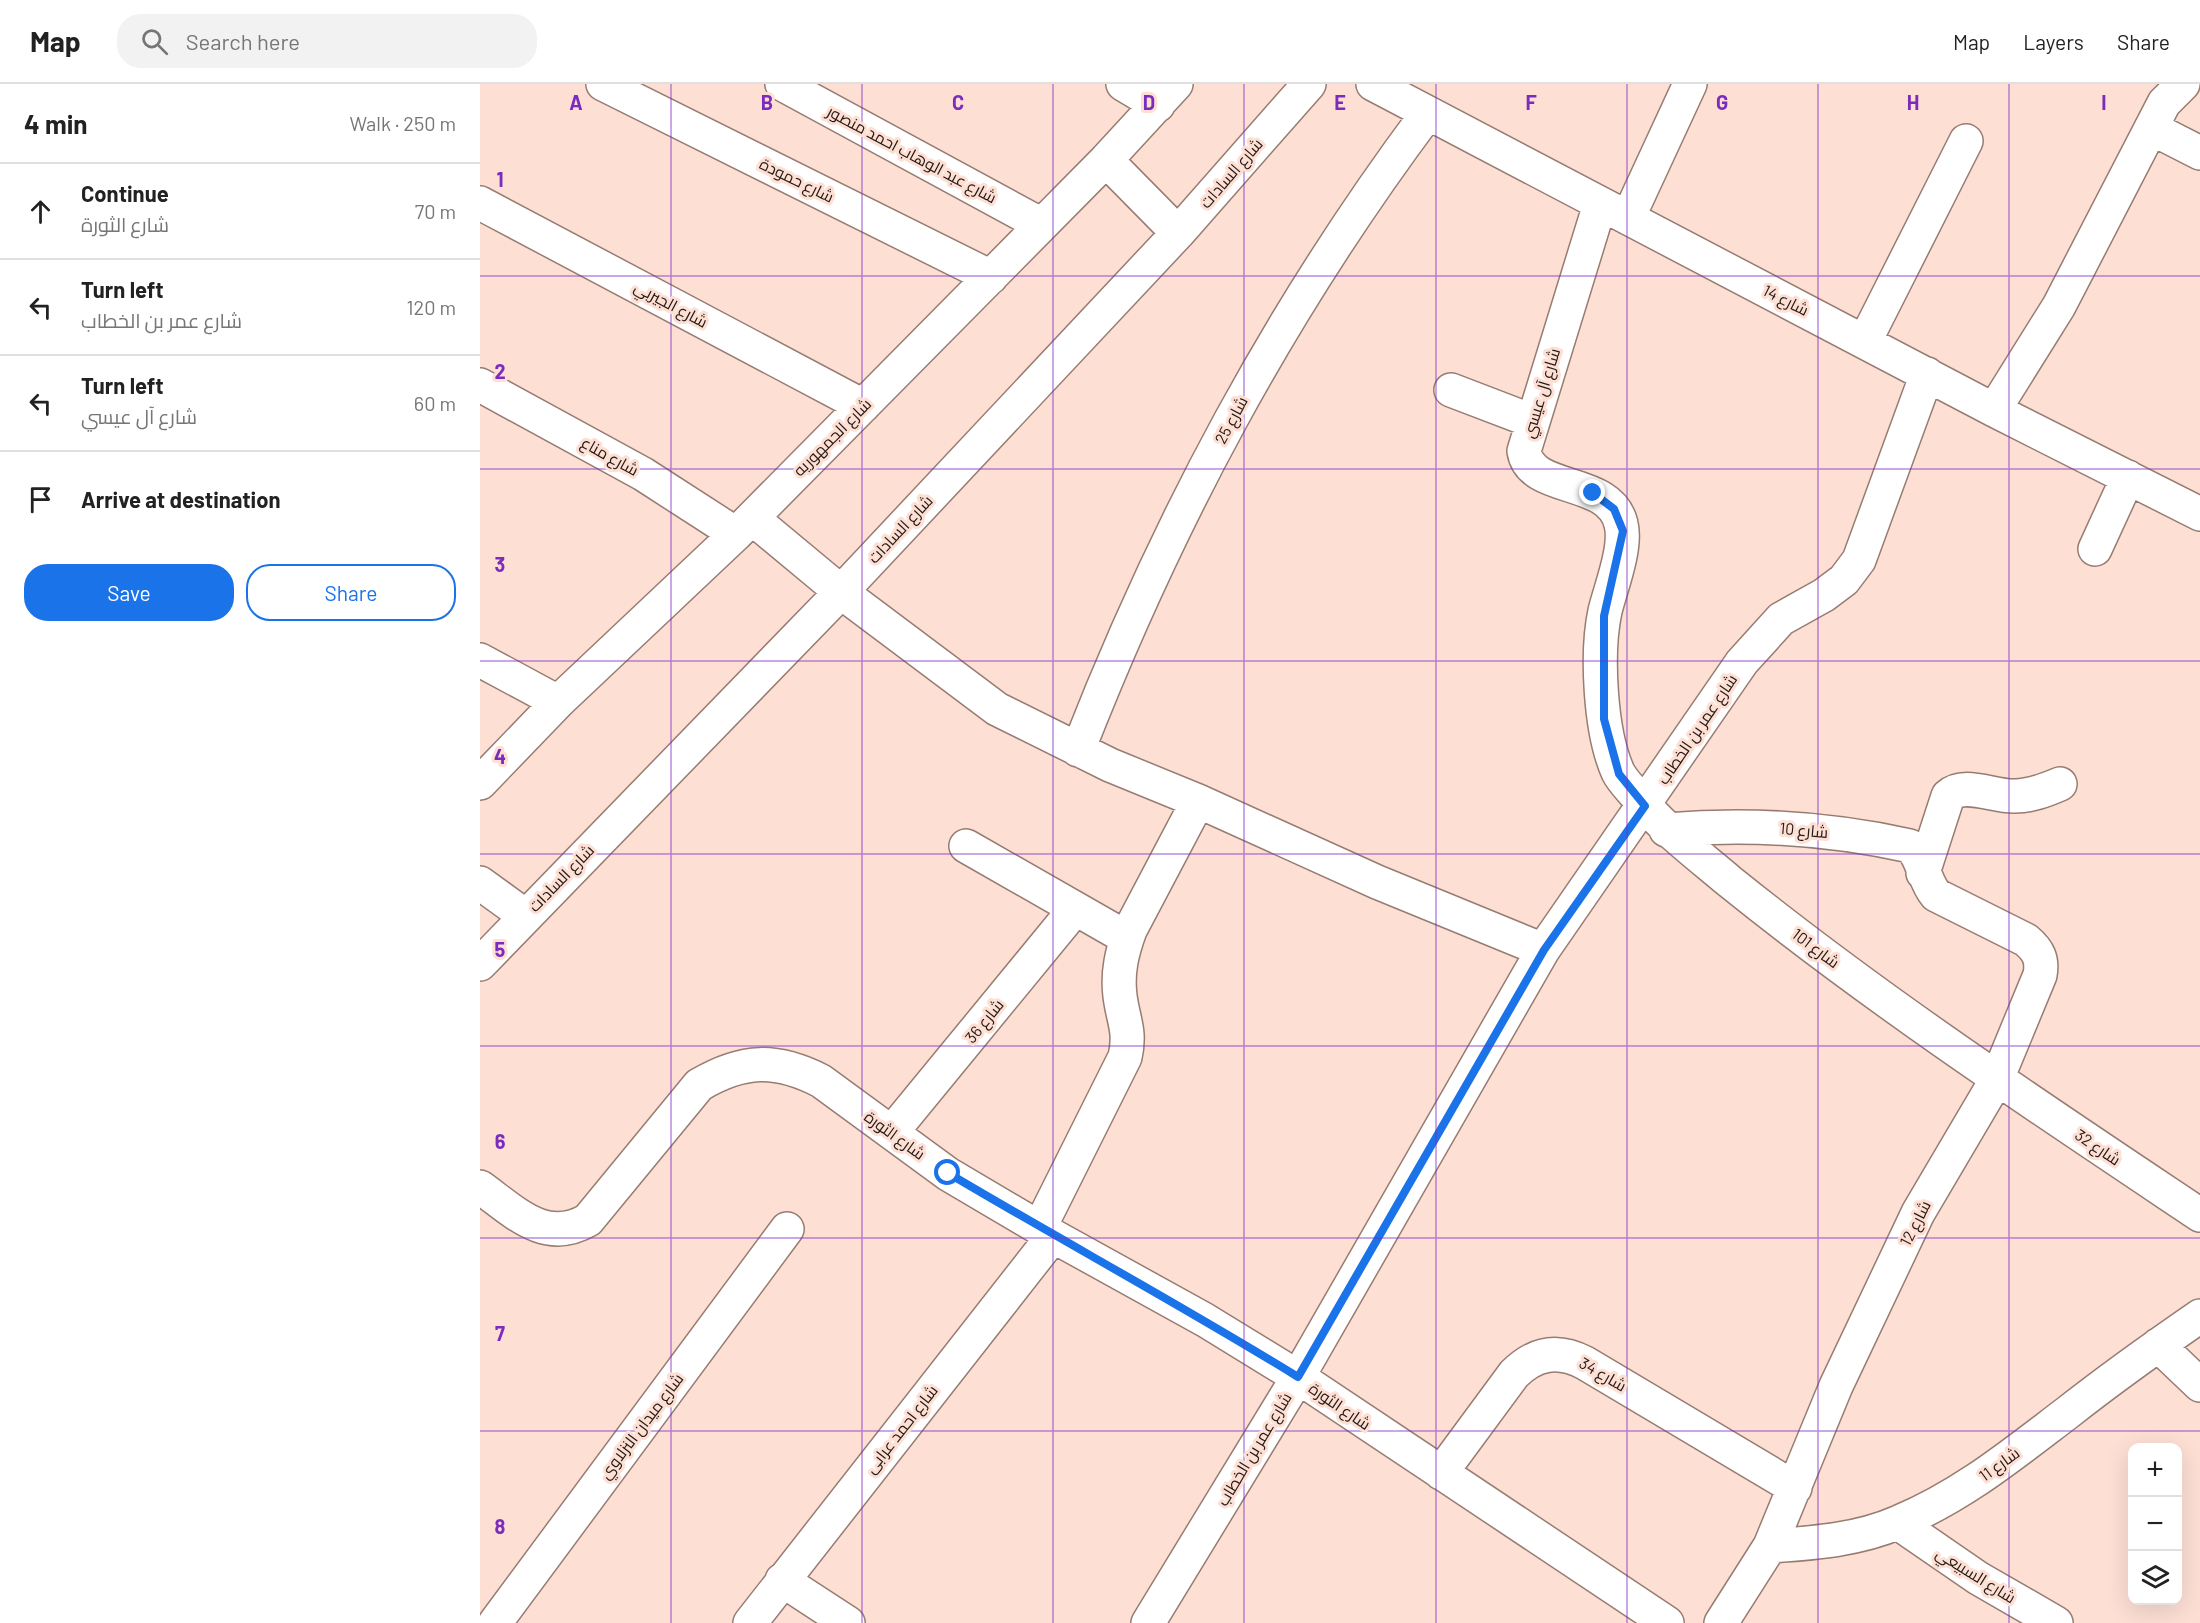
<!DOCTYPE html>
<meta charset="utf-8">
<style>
body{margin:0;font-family:Barlow,Cairo,sans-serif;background:#f2f2f2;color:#222}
.controls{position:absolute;right:18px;bottom:18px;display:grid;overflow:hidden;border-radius:12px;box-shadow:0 6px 24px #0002}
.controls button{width:54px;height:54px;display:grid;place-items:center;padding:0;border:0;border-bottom:2px solid #e0e0e0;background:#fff;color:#222;font:30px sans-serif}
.stop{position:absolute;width:18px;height:18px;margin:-14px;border:4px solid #1a73e8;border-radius:50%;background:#fff}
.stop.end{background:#1a73e8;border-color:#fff;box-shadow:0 2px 6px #0008}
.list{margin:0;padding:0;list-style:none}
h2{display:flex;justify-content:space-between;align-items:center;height:78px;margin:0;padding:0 24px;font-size:26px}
h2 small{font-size:20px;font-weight:400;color:#767676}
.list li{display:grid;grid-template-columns:39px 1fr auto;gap:18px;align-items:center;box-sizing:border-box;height:96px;padding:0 24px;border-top:2px solid #e0e0e0}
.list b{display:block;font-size:22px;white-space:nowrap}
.list p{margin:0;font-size:20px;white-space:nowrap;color:#767676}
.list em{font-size:20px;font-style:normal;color:#767676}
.actions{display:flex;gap:12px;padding:18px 24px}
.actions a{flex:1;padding:14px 0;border:2px solid #1a73e8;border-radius:24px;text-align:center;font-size:21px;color:#1a73e8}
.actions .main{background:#1a73e8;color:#fff}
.icon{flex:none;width:33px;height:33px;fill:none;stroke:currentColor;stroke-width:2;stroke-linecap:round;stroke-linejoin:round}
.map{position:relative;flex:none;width:1720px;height:1539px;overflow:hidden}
header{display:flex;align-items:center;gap:36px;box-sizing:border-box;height:84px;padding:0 30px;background:#fff;border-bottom:2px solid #e0e0e0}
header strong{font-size:28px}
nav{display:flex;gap:33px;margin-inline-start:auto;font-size:21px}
.search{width:420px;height:54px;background:#f2f2f2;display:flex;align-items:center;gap:15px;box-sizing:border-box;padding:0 21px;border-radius:24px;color:#767676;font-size:22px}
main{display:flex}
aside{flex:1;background:#fff}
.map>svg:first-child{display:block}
</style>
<header>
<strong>Map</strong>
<div class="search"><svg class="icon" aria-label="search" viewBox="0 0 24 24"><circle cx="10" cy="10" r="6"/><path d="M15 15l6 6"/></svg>Search here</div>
<nav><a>Map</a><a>Layers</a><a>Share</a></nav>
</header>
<main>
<aside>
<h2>4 min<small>Walk · 250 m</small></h2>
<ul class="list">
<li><svg class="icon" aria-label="ahead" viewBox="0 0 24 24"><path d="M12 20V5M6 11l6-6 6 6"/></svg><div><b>Continue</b><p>شارع الثورة</p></div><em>70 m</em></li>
<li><svg class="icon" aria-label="left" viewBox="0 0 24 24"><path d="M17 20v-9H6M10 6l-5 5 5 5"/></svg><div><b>Turn left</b><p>شارع عمر بن الخطاب</p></div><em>120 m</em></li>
<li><svg class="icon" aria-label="left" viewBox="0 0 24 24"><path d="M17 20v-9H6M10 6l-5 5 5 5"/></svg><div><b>Turn left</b><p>شارع آل عيسي</p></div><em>60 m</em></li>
<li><svg class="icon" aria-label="arrive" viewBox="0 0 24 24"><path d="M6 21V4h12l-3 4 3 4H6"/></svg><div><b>Arrive at destination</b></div></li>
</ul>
<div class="actions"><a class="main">Save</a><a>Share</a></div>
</aside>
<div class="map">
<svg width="1720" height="1539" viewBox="0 0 1720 1539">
<rect width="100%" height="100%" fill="#fddfd4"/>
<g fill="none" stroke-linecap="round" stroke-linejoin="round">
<!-- minor casing -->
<g stroke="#977c72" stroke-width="36">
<path id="minor" d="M123 0 511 193
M302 0 562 141
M643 0 678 21
M893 0 1514 326 1720 430
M1671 44 1720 69
M626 76 698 149
M0 119 383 322
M1120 120 1044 367C1051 410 1130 392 1141 440 1147 463 1131 503 1125 527 1116 569 1120 648 1138 688 1142 696 1149 703 1155 710 1182 744 1216 769 1249 797 1399 918 1560 1024 1720 1131
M1148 134 1210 0
M1385 257 1486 57
M0 301 163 390 256 450
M971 306 1052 337
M1514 326 1579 222 1684 19 1703 0
M272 434 361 508 517 625 630 681 718 717 897 798 1063 866
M1615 465 1648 393
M0 576 78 618
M598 666C688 436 799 228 947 30
M0 699 78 618 256 450 626 76 696 0
M1186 746C1268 739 1349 744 1430 762 1444 775 1443 796 1456 811L1546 856C1558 866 1563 875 1560 891L1517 995 1438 1129 1356 1302 1290 1462 1241 1539
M486 762 647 854
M1443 789 1468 712C1484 697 1514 713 1535 712 1551 712 1566 706 1580 700
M0 799 44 831
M0 880 361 508 698 149 829 0
M412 1048 595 825
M0 1103C35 1128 65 1161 108 1136L219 1001C263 975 296 974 341 997L468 1090 573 1152 725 1236 818 1293 1187 1539
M560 1143 645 973C651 947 643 936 640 912 637 888 642 868 650 846L718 717
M1678 1261 1720 1301
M961 1389 1034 1290C1055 1269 1078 1265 1105 1279L1315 1404
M1418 1439 1498 1494 1576 1539
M1290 1462C1334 1459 1378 1456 1419 1438 1482 1412 1533 1370 1587 1329 1630 1295 1675 1263 1720 1232
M302 1496 368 1539
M15 1539 307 1145
M270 1539 573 1152
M668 1539 818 1293 1063 866 1262 578 1301 535 1344 511 1364 496 1379 476 1447 290"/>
</g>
<!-- minor -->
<use href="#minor" stroke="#fff" stroke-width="33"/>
</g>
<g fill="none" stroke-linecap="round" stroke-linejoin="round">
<!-- route -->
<path stroke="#1a73e8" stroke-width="8" d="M468 1089C584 1158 703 1222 818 1293L1064 866 1165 722 1139 690 1124 635V532L1143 447 1134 425 1113 409"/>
</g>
<!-- grid -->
<path fill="none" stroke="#7b2cbf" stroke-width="1.5" stroke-opacity="0.55" d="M191 0V1539M382 0V1539M573 0V1539M764 0V1539M956 0V1539M1147 0V1539M1338 0V1539M1529 0V1539M0 192H1720M0 385H1720M0 577H1720M0 770H1720M0 962H1720M0 1154H1720M0 1347H1720"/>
<g text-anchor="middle" stroke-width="6" stroke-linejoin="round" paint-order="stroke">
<!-- street labels -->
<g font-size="16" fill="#221814" stroke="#fddfd4">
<text transform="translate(432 70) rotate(28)" y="6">شارع عبد الوهاب احمد منصور</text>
<text transform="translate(751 89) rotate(-49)" y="6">شارع السادات</text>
<text transform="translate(317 96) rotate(26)" y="6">شارع حمودة</text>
<text transform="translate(1306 216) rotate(27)" y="6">شارع 14</text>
<text transform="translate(191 220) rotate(28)" y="6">شارع الجيربي</text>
<text transform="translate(1061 309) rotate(-73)" y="6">شارع آل عيسي</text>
<text transform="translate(751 336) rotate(-62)" y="6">شارع 25</text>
<text transform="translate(352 353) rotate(-45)" y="6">شارع الجمهوريه</text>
<text transform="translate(130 372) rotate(29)" y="6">شارع مناع</text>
<text transform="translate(420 445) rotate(-47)" y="6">شارع السادات</text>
<text transform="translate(1217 645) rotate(-56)" y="6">شارع عمر بن الخطاب</text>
<text transform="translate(1324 746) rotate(5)" y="6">شارع 10</text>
<text transform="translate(81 794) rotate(-46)" y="6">شارع السادات</text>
<text transform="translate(1336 864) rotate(37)" y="6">شارع 101</text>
<text transform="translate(504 937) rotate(-51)" y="6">شارع 36</text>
<text transform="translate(415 1051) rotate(36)" y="6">شارع الثورة</text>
<text transform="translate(1618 1063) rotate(34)" y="6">شارع 32</text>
<text transform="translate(1435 1139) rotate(-63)" y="6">شارع 12</text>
<text transform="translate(1123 1290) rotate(30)" y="6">شارع 34</text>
<text transform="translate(860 1322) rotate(34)" y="6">شارع الثورة</text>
<text transform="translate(161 1342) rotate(-53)" y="6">شارع ميدان النزلاوي</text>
<text transform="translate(421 1345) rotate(-52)" y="6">شارع احمد عرابى</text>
<text transform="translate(774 1365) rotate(-59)" y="6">شارع عمر بن الخطاب</text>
<text transform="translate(1519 1380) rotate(-36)" y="6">شارع 11</text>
<text transform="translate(1496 1491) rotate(32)" y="6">شارع السبيعي</text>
</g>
</g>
<g font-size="20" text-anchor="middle" font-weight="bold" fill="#7b2cbf" stroke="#fddfd4" stroke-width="6" stroke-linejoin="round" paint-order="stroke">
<text x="96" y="26">A</text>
<text x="287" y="26">B</text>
<text x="478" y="26">C</text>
<text x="669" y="26">D</text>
<text x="860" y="26">E</text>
<text x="1051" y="26">F</text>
<text x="1242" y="26">G</text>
<text x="1433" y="26">H</text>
<text x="1624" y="26">I</text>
<text x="20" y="103">1</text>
<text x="20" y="295">2</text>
<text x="20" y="488">3</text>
<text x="20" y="680">4</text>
<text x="20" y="873">5</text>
<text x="20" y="1065">6</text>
<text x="20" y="1257">7</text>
<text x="20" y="1450">8</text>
</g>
</svg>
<div class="controls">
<button>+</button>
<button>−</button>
<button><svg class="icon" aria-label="layers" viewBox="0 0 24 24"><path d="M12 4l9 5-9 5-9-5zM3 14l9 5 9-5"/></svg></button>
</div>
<div class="stop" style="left:468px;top:1089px"></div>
<div class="stop end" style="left:1113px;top:409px"></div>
</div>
</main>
